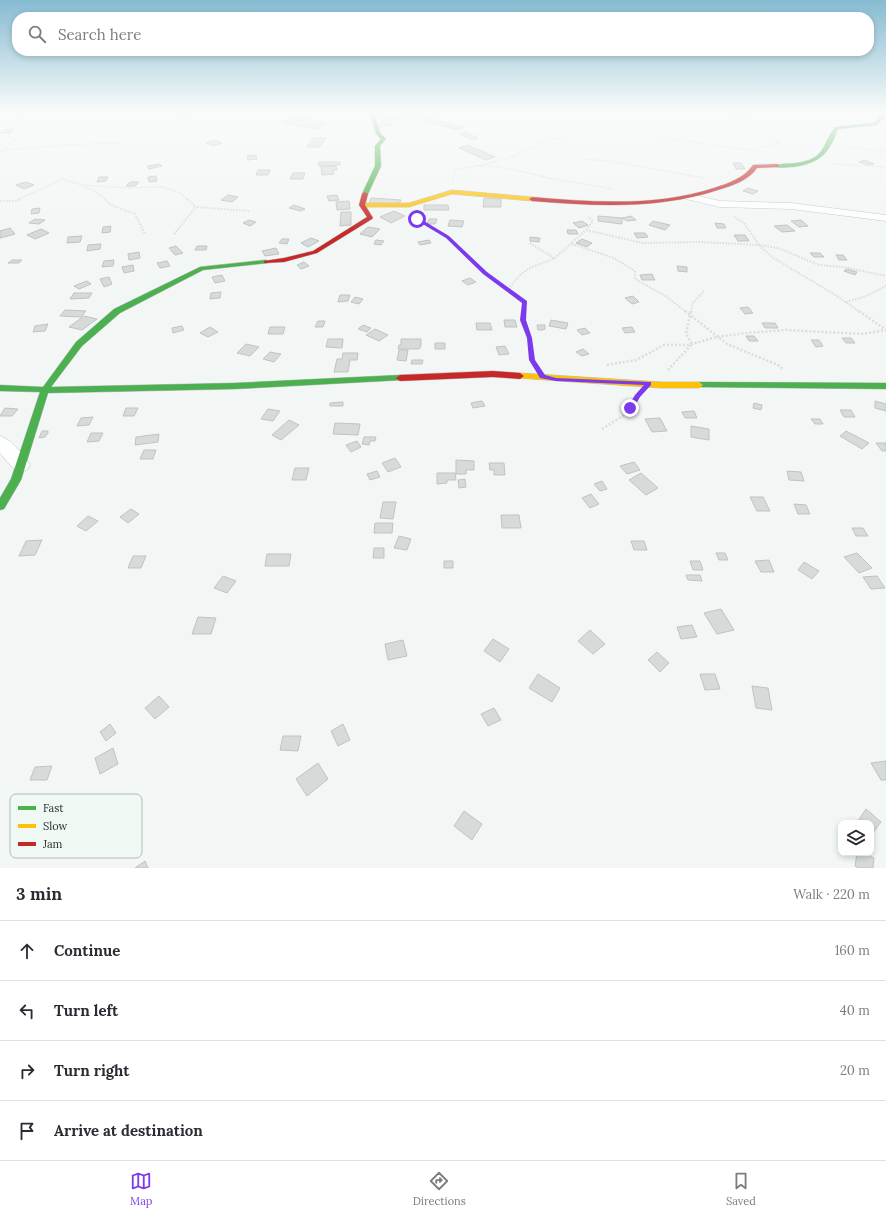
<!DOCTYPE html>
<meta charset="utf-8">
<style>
body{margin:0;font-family:Lora,serif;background:#f7f7f7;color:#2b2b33}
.controls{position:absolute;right:12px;bottom:12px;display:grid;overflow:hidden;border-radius:8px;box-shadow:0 2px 6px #0003}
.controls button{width:36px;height:36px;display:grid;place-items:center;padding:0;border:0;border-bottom:1px solid #e1e1e2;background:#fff;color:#2b2b33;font:20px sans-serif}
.stop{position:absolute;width:12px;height:12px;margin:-9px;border:3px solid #7c3aed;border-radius:50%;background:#fff}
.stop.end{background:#7c3aed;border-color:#fff;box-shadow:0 1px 4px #0008}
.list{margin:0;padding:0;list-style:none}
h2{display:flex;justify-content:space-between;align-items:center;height:52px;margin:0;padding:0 16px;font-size:17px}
h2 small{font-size:13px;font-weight:400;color:#7c7c81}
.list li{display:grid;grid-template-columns:26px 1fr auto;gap:12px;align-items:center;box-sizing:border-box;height:60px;padding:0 16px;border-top:1px solid #e1e1e2}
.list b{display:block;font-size:15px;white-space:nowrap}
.list em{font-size:13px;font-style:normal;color:#7c7c81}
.icon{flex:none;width:22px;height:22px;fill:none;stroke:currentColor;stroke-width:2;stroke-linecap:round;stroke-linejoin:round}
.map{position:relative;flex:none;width:886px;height:868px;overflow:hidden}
.search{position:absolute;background:#fff;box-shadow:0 2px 6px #0003;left:12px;right:12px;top:12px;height:44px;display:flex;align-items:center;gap:10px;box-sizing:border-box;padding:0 14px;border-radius:16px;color:#7c7c81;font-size:15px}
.sheet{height:292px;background:#fff}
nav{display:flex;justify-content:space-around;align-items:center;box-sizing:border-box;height:56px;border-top:1px solid #e1e1e2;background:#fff;font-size:11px;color:#7c7c81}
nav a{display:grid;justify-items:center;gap:2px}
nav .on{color:#7c3aed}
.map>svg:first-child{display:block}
</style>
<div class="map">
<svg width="886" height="868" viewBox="0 0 886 868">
<rect width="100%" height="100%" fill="#f2f6f4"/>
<!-- building -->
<path fill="#d6dad8" stroke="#c0c3c1" d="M192 112V116L179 117 180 113Z
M416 113 419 116 399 119 396 116Z
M293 117 327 123 316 129 282 123Z
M385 117 396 118 390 126H379Z
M429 118 451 124 446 127 424 121Z
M453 124 464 127 458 130 447 127Z
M14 129 10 133H0L3 130Z
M465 132 478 138 472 140 460 134Z
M313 138H326L320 147H307Z
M214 140 222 143 213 146 206 143Z
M468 145 495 157 486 160 459 148Z
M256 155 257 159 248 160 247 156Z
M865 160 874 164 868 165 859 162Z
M319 162H340V165L318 166Z
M733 163H741L745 169H736Z
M160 164 162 166 149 169 147 166Z
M336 166 337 170H333L334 174 322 175 321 167Z
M258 170H270L268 175H256Z
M293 173H305L303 179H290Z
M156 176 157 181 149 182 148 177Z
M99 177H108L106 181 97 182Z
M26 182 34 185 24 189 16 185Z
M130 182H139L135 186H126Z
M748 188 758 191 753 194 743 191Z
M228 195 238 197 232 202 221 200Z
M337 195 339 200 329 201 327 196Z
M371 198 401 200 399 204 369 203Z
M484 198 501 199V207H483Z
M349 201 350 209 337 210 336 202Z
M294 205 305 209 301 211 289 208Z
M424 205H448L449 210H424Z
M40 208 39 213 31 214 32 209Z
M394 211 405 216 391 223 380 217Z
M341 212H351V225L340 226Z
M598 216 622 218V224L598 221Z
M631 216 636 220 627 221 622 218Z
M35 219 45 220 39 224 29 223Z
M429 219H437L435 224H427Z
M249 220 256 222 250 226 243 223Z
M450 220 464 221 462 227 448 226Z
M801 220 808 226 799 227 791 221Z
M582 221 588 225 579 228 573 223Z
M653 221 670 225 665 230 649 225Z
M715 223 724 224 726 228H717Z
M787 225 795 231 782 232 774 226Z
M111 226 110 232 102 233 103 227Z
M368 227 380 229 372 237 360 234Z
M10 228 15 234 0 238V231Z
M41 229 49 233 35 239 27 235Z
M567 230H576L578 234H568Z
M634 233H645L648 237 637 238Z
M734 235H745L749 241H738Z
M82 236 80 242 67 243 68 237Z
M530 237 540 238 539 242 530 241Z
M311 238 319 241 308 247 301 243Z
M282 239H289L287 244 279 243Z
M582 239 592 243 587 247 576 243Z
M376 240 384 241 381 245 374 244Z
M429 240 431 243 420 245 418 242Z
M101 244 100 249 87 251 88 245Z
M176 246 183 253 175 255 169 248Z
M197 246H207L206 250H195Z
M276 248 279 254 265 256 262 251Z
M139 252 140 258 129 260 128 254Z
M810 253H820L824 257H814Z
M836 255H843L847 260H839Z
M12 260H22L19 263H8Z
M114 260 113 266 102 267 104 261Z
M167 261 170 266 160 268 157 263Z
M304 262 309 266 301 269 297 265Z
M133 265 134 271 124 273 122 267Z
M677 266 687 267V272L678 271Z
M847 269 857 272 855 275 844 271Z
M652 274 655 280H642L640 275Z
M222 275 225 281 215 283 212 277Z
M109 277 112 284 104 287 100 279Z
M470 278 476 282 468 285 462 281Z
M87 281 91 284 79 289 74 286Z
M221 292 220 298 210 299 211 293Z
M74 293H92L89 298 70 299Z
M340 295H350L348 301 338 302Z
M633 296 639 302 632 304 625 298Z
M355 297 363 299 359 304 351 302Z
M748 307 753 313 745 314 740 308Z
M65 310 86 311 81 317 60 316Z
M84 316 97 319 82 330 69 327Z
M504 320H515L517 327H505Z
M551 320 568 323 566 329 549 326Z
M318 321H325L323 327H315Z
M476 323H490L492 330H477Z
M762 323H775L778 328H765Z
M48 324 45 331 33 332 35 326Z
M363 325 371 328 367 332 358 329Z
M537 325H545V329L543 330H538Z
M182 326 184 330 173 333 172 328Z
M210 327 218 332 208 337 200 333Z
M270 327H285L283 334H268Z
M632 327 635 332 625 333 622 328Z
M585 328 590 333 582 335 577 330Z
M375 329 388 335 379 341 366 335Z
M746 336H754L758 341H749Z
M842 338H851L855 343H846Z
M328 339H343L342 348 326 347Z
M401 339H421V346L419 349H398L399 345H401Z
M811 340H819L823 346 816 347Z
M435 343H445V349H435Z
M246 344 259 347 250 356 237 353Z
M505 346 509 354 499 355 496 347Z
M583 349 589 354 582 356 576 352Z
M399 350H408L406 361 397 360Z
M270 352 275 353 281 354 274 362 263 359Z
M343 353H358L357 360H350L348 372H334L337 359H342Z
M412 360H423L422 364H411Z
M482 401 485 406 473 408 471 403Z
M875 401 886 404V411L875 408Z
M343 402V406H330V403Z
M754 403 762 405 761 410 753 408Z
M5 408 18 409 12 416H0Z
M126 408H138L134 416H123Z
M268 409 280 411 273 421 261 419Z
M840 410H851L855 417H844Z
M694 411 697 418H685L682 412Z
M93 417 89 425 77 426 81 418Z
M660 418 667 431 652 432 645 419Z
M811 419H820L823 424H815Z
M289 420 299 425 281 440 272 435Z
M335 423 360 424 358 435 333 434Z
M691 426 709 429V440L691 437Z
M42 431H48V433L45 437 39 438Z
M846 431 869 443 862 449 840 436Z
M91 433H103L99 441 87 442Z
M159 434 158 442 135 445 136 437Z
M364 437H376L375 441H370L369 445 362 444Z
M357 441 361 447 351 452 346 445Z
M876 443H886V451H882Z
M144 450H156L153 459H140Z
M395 458 401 467 388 472 382 463Z
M456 460 474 461V470H466V474H456Z
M634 462 640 470 627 474 620 466Z
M489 463H504L505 475H494V470H490Z
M295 468H309L306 480H292Z
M377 471 380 477 370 480 367 474Z
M787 471 801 472 804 481 789 480Z
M437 473H455L456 480H447V483L437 484Z
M641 473 658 488 646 495 629 480Z
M465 479 466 487 459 488 458 480Z
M602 481 607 489 600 491 594 484Z
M591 494 599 504 590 508 582 498Z
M750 497H763L770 511H757Z
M383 502H396L393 519 380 518Z
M794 504 806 505 810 514H798Z
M131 509 139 514 128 523 120 517Z
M501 515H519L521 528H502Z
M88 516 98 521 86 531 77 526Z
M375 523H393L392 533H374Z
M852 528H863L868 536H856Z
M399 536 411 539 407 550 394 548Z
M42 540 35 555 19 556 26 541Z
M631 541H644L647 550H634Z
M374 548H384V558H373Z
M716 553H725L728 560H719Z
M857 553 872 568 859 573 844 557Z
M267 554H291L289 566H265Z
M133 556H146L141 568H128Z
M769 560 774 572H761L755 561Z
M444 561H453V568H444Z
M690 561H700L703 570H693Z
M804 562 819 571 812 579 798 570Z
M686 575H700L702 581 688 580Z
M223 576 236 581 227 593 214 588Z
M877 576 885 588 871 589 863 577Z
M721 609 734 630 717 634 704 613Z
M198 617 216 618 211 634H192Z
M692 625 697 637 681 639 677 627Z
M590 630 605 644 593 654 578 641Z
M493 639 509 649 500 662 484 651Z
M403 640 407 656 388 660 385 644Z
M657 652 669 663 660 672 648 660Z
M538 674 560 688 552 702 529 688Z
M700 674H715L720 689 705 690Z
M752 686 768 688 772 710 756 708Z
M159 696 169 707 155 719 145 708Z
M494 708 501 720 488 726 481 714Z
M110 724 116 733 106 741 100 732Z
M343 724 350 740 338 746 331 731Z
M283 736H301L298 751 280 750Z
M113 748 118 764 100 774 95 758Z
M886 761V780H881L871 763Z
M318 763 328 779 307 796 296 779Z
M52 766 47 780H30L35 767Z
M866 809 881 822 872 834 871 833V823H860L858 821Z
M464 811 482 824 472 840 454 826Z
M857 853H864L874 858 873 868H859L855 866Z
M145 861 148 868H135Z"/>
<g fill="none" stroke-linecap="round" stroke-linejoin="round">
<!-- street casing -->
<g stroke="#bfc2c0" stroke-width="1">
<path id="street" d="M307 111C331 111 354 113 378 119L379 121 375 124 311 114Z
M690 194 720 201 791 203 886 215V221L791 209 720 207 686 199 685 197Z
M0 436C11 439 24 455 30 465L27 470C14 474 8 462 0 453Z"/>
</g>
<!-- fast casing -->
<g stroke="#bfc2c0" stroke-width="1">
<path id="fast" d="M370 111H374L380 133 386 139 380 146 381 166 368 194 365 196 362 194 375 166V146L381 139 376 134Z
M882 114H886V115L877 125 838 129C835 135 834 141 830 146 823 160 808 165 793 167 787 167 779 169 774 166 780 163 789 164 796 163 826 159 821 146 835 127L874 123Z
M266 260 268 261V263L203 270 120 313 82 346 51 387 235 383 400 375 403 376 404 378 403 380 235 389 48 393 21 480 4 509 0 510V498L11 479 40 392 0 391V385L43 387 76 342 114 309 200 267Z
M699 382 886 383V389L696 387 695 385Z"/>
</g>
<!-- slow casing -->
<g stroke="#bfc2c0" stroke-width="1">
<path id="slow" d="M452 190 532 197 535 199 532 201 452 194 409 207H362L359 205 362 203H409Z
M520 373 661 382H699L703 385 699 388H661L517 378 516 376 517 374Z"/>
</g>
<!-- jam casing -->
<g stroke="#bfc2c0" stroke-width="1">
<path id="jam" d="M777 164 779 165V167L757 168C749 180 734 185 721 189 659 210 596 206 532 201L529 199 532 197C593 202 655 207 714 188 729 183 744 178 753 165Z
M365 192 368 194 365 205 373 218 372 219 317 253 284 262 264 263V261L284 258 313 251 367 217 359 205 362 194Z
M493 371 520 373 524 376 520 379 493 377 400 381 396 378 400 375Z"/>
</g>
<!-- path-far2 -->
<path stroke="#dcdcdc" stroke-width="1.5" stroke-dasharray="1 1" stroke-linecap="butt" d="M2 111 20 116V127L24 131
M212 111 274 113 299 112
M628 111 644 135 762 152
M727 111 733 116 756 121 774 129V133L771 138 780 143 755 149
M851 111 862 113
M420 119 466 111H491
M843 146 886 152
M4 150 64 145 122 143
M0 153 27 129 37 111
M583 159 610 161 704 178
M830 164 886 167
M478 166 501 167 554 179 613 189
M452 181 455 170 478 166 512 157 550 139 566 138
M84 185 126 188 163 187 180 193 188 200
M17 200 63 179C78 184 94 188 106 200"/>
<!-- path-far1 -->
<path stroke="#dcdcdc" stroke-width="2" stroke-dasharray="1.5 1.5" stroke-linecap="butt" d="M105 199 111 205 135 214 145 234
M187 199 196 207
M0 201H15L20 199
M414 217 447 237 485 273 525 302 524 312
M734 217 744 223 759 245 772 257 837 296 860 312
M586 230 643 243 701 242 759 245 778 248 819 265 843 267 886 276
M174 234 196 207 249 211
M530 243 554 258
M572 244 614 258 635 271V279L667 297 686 312
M508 289 521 274 530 268 555 258 586 230 593 221 588 216
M846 302 864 297 886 286
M691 312 693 303 705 290"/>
<!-- path -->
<path stroke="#dcdcdc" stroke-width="2.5" stroke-dasharray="2 2" stroke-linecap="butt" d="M524 311 523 320 530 338 533 361
M685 311 727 344 778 365 783 369
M859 311 886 330
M607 365 636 360 664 345H688L717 337 746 333 786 330 862 334 886 330
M668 370 692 344 686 334 691 311
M602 429 626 414 636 398"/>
<!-- street -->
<use href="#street" fill="#fdfefd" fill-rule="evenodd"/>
<!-- fast -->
<use href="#fast" fill="#4caf50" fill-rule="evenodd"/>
<!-- slow -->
<use href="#slow" fill="#ffc107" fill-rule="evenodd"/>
<!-- jam -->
<use href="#jam" fill="#c62828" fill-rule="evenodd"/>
</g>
<!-- sky -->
<linearGradient id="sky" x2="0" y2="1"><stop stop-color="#86bbd2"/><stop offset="0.48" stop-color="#f9fbfa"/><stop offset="1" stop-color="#f9fbfa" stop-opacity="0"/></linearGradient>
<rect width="886" height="233" fill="url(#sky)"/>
<!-- route -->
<path fill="#7c3aed" d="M416 218H419L449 236 487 272 527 301 526 320 532 338 535 360 545 375 556 378 651 382V385L640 397 633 409 627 408 635 395 644 385 556 381 540 378 529 360 527 338 520 320 522 303 483 274 446 238 416 220Z"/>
<!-- legend -->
<rect x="10" y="794" width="132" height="64" rx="6" fill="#f0f8f4" stroke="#b5bbb8" stroke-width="1"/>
<rect x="18" y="806" width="18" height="4" fill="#4caf50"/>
<rect x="18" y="824" width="18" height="4" fill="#ffc107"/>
<rect x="18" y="842" width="18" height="4" fill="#c62828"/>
<g font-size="11" fill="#2a2d2c">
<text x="43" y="812">Fast</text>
<text x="43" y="830">Slow</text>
<text x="43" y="848">Jam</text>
</g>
</svg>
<div class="controls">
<button><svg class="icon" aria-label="layers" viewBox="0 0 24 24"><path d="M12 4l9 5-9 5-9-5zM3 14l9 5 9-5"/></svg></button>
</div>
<div class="stop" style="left:417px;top:219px"></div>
<div class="stop end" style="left:630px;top:408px"></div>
<div class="search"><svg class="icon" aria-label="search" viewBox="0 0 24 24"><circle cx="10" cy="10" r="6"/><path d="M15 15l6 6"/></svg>Search here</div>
</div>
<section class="sheet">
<h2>3 min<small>Walk · 220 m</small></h2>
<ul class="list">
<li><svg class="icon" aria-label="ahead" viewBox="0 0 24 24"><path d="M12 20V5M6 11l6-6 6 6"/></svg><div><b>Continue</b></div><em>160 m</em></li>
<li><svg class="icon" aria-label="left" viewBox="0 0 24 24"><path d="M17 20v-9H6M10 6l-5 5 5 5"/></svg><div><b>Turn left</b></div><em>40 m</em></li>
<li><svg class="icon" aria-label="right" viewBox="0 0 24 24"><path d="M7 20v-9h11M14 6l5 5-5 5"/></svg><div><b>Turn right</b></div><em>20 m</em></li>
<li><svg class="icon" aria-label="arrive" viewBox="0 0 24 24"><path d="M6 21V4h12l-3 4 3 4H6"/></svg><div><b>Arrive at destination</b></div></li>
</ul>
</section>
<nav>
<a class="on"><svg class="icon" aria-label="map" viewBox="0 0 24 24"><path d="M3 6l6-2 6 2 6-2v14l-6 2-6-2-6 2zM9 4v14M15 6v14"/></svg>Map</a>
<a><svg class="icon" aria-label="directions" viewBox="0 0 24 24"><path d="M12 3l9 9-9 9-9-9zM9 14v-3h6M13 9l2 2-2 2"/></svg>Directions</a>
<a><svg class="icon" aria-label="saved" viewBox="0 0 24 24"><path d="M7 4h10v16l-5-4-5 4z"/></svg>Saved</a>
</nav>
